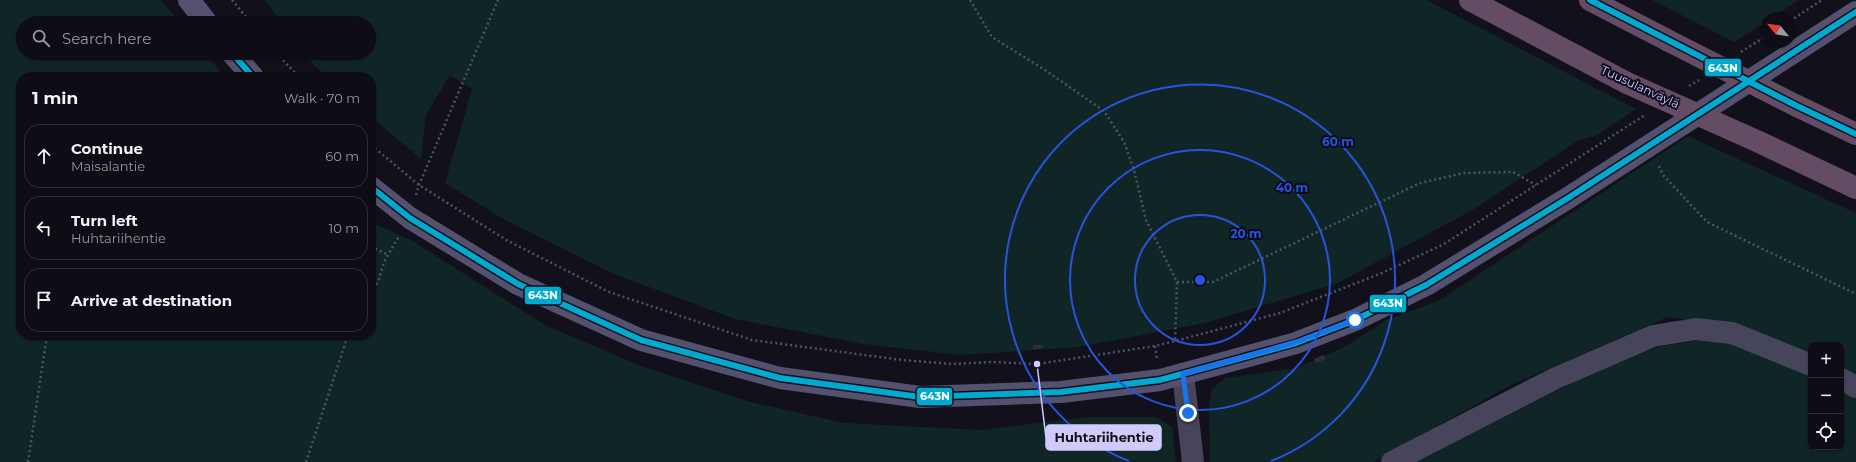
<!DOCTYPE html>
<meta charset="utf-8">
<style>
body{margin:0;font-family:Montserrat,sans-serif;background:#17151d;color:#f1f3f6}
.controls{position:absolute;right:12px;bottom:12px;display:grid;overflow:hidden;border-radius:8px;box-shadow:0 1px 3px #0004}
.controls button{width:36px;height:36px;display:grid;place-items:center;padding:0;border:0;border-bottom:1px solid #2e2c34;background:#0e0c14;color:#f1f3f6;font:20px sans-serif}
.compass{position:absolute;left:1760px;top:12px;width:36px;height:36px;border-radius:50%;background:#0e0c14;box-shadow:0 1px 3px #0004;rotate:300deg}
.stop{position:absolute;width:12px;height:12px;margin:-9px;border:3px solid #1a73e8;border-radius:50%;background:#fff}
.stop.end{background:#1a73e8;border-color:#fff;box-shadow:0 1px 4px #0008}
.list{margin:0;padding:0;list-style:none}
h2{display:flex;justify-content:space-between;align-items:center;height:52px;margin:0;padding:0 16px;font-size:17px}
h2 small{font-size:13px;font-weight:400;color:#9b9ba0}
.list li{display:grid;grid-template-columns:26px 1fr auto;gap:12px;align-items:center;box-sizing:border-box;height:64px;margin:0 8px 8px;padding:0 8px;border:1px solid #2e2c34;border-radius:16px}
.list b{display:block;font-size:15px;white-space:nowrap}
.list p{margin:0;font-size:13px;white-space:nowrap;color:#9b9ba0}
.list em{font-size:13px;font-style:normal;color:#9b9ba0}
.icon{flex:none;width:22px;height:22px;fill:none;stroke:currentColor;stroke-width:2;stroke-linecap:round;stroke-linejoin:round}
.map{position:relative;flex:none;width:1856px;height:462px;overflow:hidden}
.search{position:absolute;background:#0e0c14;box-shadow:0 1px 3px #0004;left:16px;top:16px;width:360px;height:44px;display:flex;align-items:center;gap:10px;box-sizing:border-box;padding:0 14px;border-radius:22px;color:#9b9ba0;font-size:15px}
.panel{position:absolute;background:#0e0c14;box-shadow:0 1px 3px #0004;left:16px;top:72px;width:360px;height:268px;border-radius:16px}
.map>svg:first-child{display:block}
</style>
<div class="map">
<svg width="1856" height="462" viewBox="0 0 1856 462">
<rect width="100%" height="100%" fill="#12101a"/>
<!-- green -->
<path fill="#102525" d="M0 0H161L180 23H23V53H205L225 77H21V335H371V219L377 225 411 240 545 325 641 366 751 402 844 423 982 430 1088 417H1156L1172 427 1176 462H0Z
M265 0H1427L1636 109 1596 136 1579 140 1474 209 1338 283 1205 323 1079 347 961 355 863 344 735 319 614 274 505 220 445 183 472 89 450 75 426 115 421 159 371 117V77H327L312 63 304 53H369V23H282Z
M1652 0H1799L1771 18H1766V22L1734 42Z
M1688 136 1856 213V378L1841 371V345H1811V357L1754 330 1668 317 1509 386 1373 462H1210L1209 406 1212 389 1225 378 1297 368 1346 346 1386 320 1438 301Z
M1725 336 1811 372V447H1841V386L1856 393V462H1415L1610 364 1658 347Z"/>
<!-- building -->
<path fill="#302d3d" d="M1033 345H1043V348L1033 349Z
M1323 355 1326 359 1316 363 1314 359Z"/>
<g fill="none" stroke-linecap="round" stroke-linejoin="round">
<!-- path -->
<path stroke="#485763" stroke-width="2.5" stroke-dasharray="2 3" stroke-linecap="butt" d="M232 0 251 23
M970 0 992 37 1045 70 1104 111 1124 142 1134 170 1146 220 1177 282 1175 341
M1790 21 1822 0
M1741 52 1766 36
M276 53 299 77
M1689 86 1699 80
M371 145 419 185 508 241 609 292 752 340 902 360 952 364 993 362 1037 364 1155 346 1175 341 1280 313 1382 273 1444 244 1645 115
M1659 166 1663 175 1707 222 1856 294
M416 195 419 185 498 0
M371 246 388 255
M1177 282H1213L1420 183 1464 173 1513 172 1536 185
M371 293 378 282 384 262 399 236
M1155 346 1157 359
M28 462 47 335
M306 462 348 335"/>
<!-- street -->
<path stroke="#46455b" stroke-width="22" d="M1183 374 1193 462
M1841 379 1856 387
M1392 462 1556 378 1653 336 1696 329 1732 333 1811 365"/>
<!-- secondary -->
<path stroke="#53516e" stroke-width="22" d="M189 0 207 23
M232 53 253 77
M371 187 410 218 518 284 641 340 780 378 920 397 1061 392 1160 380 1296 343 1355 320 1426 285 1568 198 1856 12"/>
<!-- highway -->
<path stroke="#634c64" stroke-width="22" d="M1470 0 1627 83
M1590 0 1669 41
M1797 106 1856 134
M1759 142 1856 188"/>
<!-- highway-bridge -->
<path stroke="#634c64" stroke-width="22" d="M1669 41 1797 106
M1627 83 1759 142"/>
<!-- bus-1 casing -->
<g stroke="#0f0c1e" stroke-width="9">
<path id="bus-1" d="M1590 0 1797 106 1856 134
M232 53 253 77
M371 187 410 218 518 284 641 340 780 378 920 397 1061 392 1160 380 1296 343 1355 320 1426 285 1568 198 1856 12"/>
</g>
<!-- bus-1 -->
<use href="#bus-1" stroke="#00a9ce" stroke-width="6"/>
</g>
<g fill="none" stroke-linecap="round" stroke-linejoin="round">
<!-- route -->
<path stroke="#1a73e8" stroke-width="5" d="M1188 413 1183 374 1296 342 1355 320"/>
</g>
<!-- distance rings -->
<g fill="none" stroke="#2654da" stroke-width="2">
<circle cx="1200" cy="280" r="65"/>
<circle cx="1200" cy="280" r="130"/>
<path d="M1129 461A195 195 0 1 1 1271 461"/>
</g>
<g text-anchor="middle" stroke-width="4" stroke-linejoin="round" paint-order="stroke">
<!-- street labels -->
<g font-size="12" fill="#d0cafe" stroke="#0f0c1e">
<text transform="translate(1640 87) rotate(25)" y="4">Tuusulanväylä</text>
</g>
</g>
<circle cx="1200" cy="280" r="6" fill="#2654da" stroke="#0f0c1e" stroke-width="2"/>
<g font-size="12" text-anchor="middle" font-weight="bold" fill="#2654da" stroke="#0f0c1e" stroke-width="4" stroke-linejoin="round" paint-order="stroke">
<text x="1338" y="146">60 m</text>
<text x="1292" y="192">40 m</text>
<text x="1246" y="238">20 m</text>
</g>
<!-- callouts -->
<path fill="none" stroke="#d0cafe" stroke-width="1.5" d="M1037 364L1046 438"/>
<circle fill="#d0cafe" stroke="#0f0c1e" stroke-width="1.5" cx="1037" cy="364" r="4"/>
<rect fill="#d0cafe" stroke="#d0cafe" stroke-width="1.5" x="1046" y="425" width="115" height="25" rx="4"/>
<g font-size="13" text-anchor="middle" font-weight="bold" fill="#111">
<text x="1104" y="442">Huhtariihentie</text>
</g>
<g stroke="#0f0c1e" stroke-width="1.5">
<rect x="1704" y="58" width="38" height="19" rx="4" fill="#00a9ce"/>
<rect x="524" y="286" width="38" height="19" rx="4" fill="#00a9ce"/>
<rect x="1369" y="294" width="38" height="19" rx="4" fill="#00a9ce"/>
<rect x="916" y="387" width="37" height="19" rx="4" fill="#00a9ce"/>
</g>
<g font-size="11" text-anchor="middle" font-weight="bold" fill="#fff">
<text x="1723" y="72">643N</text>
<text x="543" y="299">643N</text>
<text x="1388" y="307">643N</text>
<text x="935" y="400">643N</text>
</g>
</svg>
<div class="controls">
<button>+</button>
<button>−</button>
<button><svg class="icon" aria-label="locate" viewBox="0 0 24 24"><circle cx="12" cy="12" r="6"/><path d="M12 2v4M12 18v4M2 12h4M18 12h4"/></svg></button>
</div>
<svg class="compass" viewBox="-18 -18 36 36"><path d="M0-13l5 13h-10z" fill="#e53935"/><path d="M0 13l5-13h-10z" fill="#9b9ba0"/></svg>
<div class="stop" style="left:1355px;top:320px"></div>
<div class="stop end" style="left:1188px;top:413px"></div>
<div class="search"><svg class="icon" aria-label="search" viewBox="0 0 24 24"><circle cx="10" cy="10" r="6"/><path d="M15 15l6 6"/></svg>Search here</div>
<section class="panel">
<h2>1 min<small>Walk · 70 m</small></h2>
<ul class="list">
<li><svg class="icon" aria-label="ahead" viewBox="0 0 24 24"><path d="M12 20V5M6 11l6-6 6 6"/></svg><div><b>Continue</b><p>Maisalantie</p></div><em>60 m</em></li>
<li><svg class="icon" aria-label="left" viewBox="0 0 24 24"><path d="M17 20v-9H6M10 6l-5 5 5 5"/></svg><div><b>Turn left</b><p>Huhtariihentie</p></div><em>10 m</em></li>
<li><svg class="icon" aria-label="arrive" viewBox="0 0 24 24"><path d="M6 21V4h12l-3 4 3 4H6"/></svg><div><b>Arrive at destination</b></div></li>
</ul>
</section>
</div>
